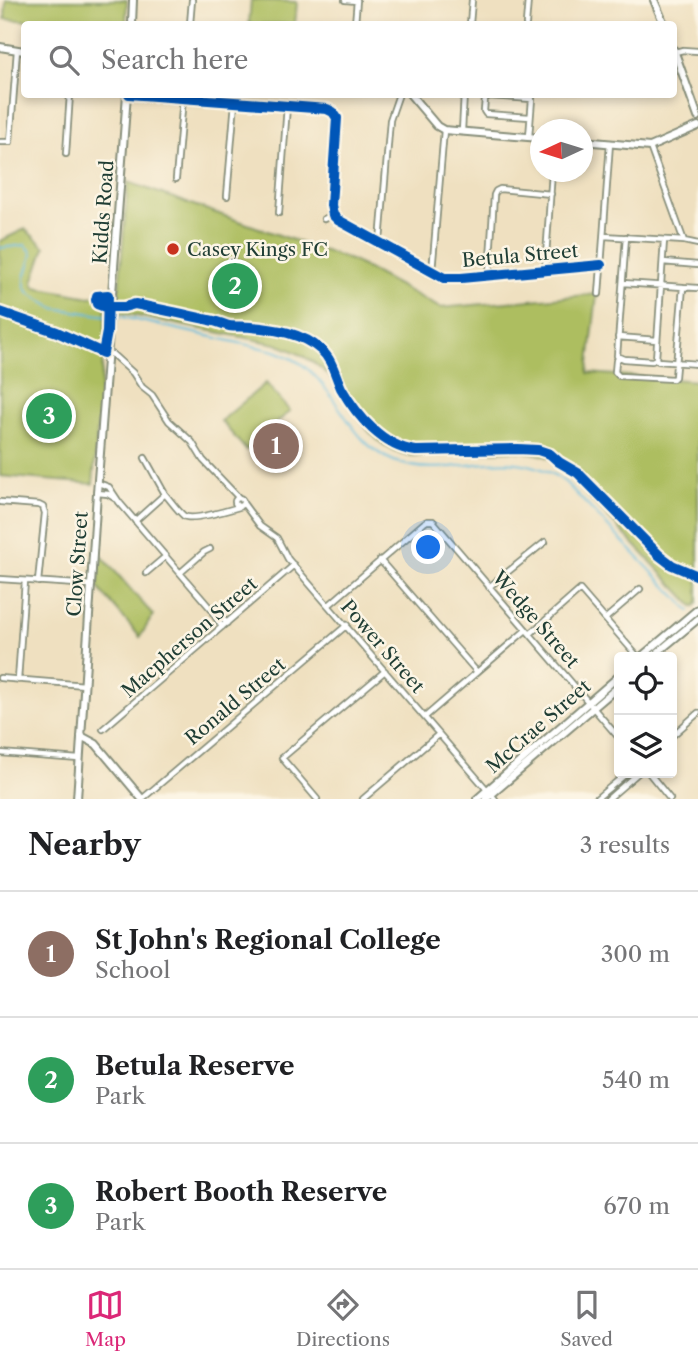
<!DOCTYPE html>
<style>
body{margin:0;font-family:"Libre Caslon Text",serif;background:#f2f2f2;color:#202124}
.controls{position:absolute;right:21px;bottom:21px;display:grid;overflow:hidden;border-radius:7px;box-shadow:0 4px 10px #0003}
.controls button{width:63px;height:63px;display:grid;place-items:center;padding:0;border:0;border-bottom:2px solid #e0e0e0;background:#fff;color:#202124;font:35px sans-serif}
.compass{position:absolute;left:530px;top:119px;width:63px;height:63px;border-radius:50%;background:#fff;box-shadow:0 4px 10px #0003;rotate:266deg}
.you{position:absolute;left:429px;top:548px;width:24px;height:24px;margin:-18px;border:5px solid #fff;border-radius:50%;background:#1a73e8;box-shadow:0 0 0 10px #1a73e833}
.badge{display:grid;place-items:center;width:46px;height:46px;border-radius:50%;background:#db2777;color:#fff;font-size:23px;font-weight:700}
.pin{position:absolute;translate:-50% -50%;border:4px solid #fff;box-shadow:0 2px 7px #0006}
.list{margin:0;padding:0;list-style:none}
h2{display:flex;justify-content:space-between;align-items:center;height:91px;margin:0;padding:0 28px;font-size:30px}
h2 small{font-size:23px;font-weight:400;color:#757577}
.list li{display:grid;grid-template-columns:46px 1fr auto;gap:21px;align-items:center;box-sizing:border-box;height:126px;padding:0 28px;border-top:2px solid #e0e0e0}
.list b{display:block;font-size:26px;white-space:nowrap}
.list p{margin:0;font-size:23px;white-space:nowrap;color:#757577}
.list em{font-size:23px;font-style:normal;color:#757577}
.icon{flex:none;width:38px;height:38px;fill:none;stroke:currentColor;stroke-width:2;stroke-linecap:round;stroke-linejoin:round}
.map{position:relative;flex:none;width:698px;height:799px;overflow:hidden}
.search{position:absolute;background:#fff;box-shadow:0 4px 10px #0003;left:21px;right:21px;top:21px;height:77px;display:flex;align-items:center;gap:18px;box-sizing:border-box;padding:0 24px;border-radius:7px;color:#757577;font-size:26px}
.sheet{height:469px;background:#fff}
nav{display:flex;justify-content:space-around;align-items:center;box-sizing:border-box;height:98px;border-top:2px solid #e0e0e0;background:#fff;font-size:19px;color:#757577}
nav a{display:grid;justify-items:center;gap:4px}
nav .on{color:#db2777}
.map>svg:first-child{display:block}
</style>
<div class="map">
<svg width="698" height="799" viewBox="0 0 698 799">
<rect width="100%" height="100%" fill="#fcf5e5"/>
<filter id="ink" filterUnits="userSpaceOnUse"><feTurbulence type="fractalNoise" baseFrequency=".0143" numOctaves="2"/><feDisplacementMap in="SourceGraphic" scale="14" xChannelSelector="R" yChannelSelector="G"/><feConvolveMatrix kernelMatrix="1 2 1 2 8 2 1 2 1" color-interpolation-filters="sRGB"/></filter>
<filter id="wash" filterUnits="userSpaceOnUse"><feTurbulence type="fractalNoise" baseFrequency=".00686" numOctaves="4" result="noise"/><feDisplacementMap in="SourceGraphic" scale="28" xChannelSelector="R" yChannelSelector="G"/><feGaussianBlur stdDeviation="1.57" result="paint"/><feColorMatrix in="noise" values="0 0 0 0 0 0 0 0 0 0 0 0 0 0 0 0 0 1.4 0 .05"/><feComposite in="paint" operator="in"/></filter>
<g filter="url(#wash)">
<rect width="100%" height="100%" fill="#efe0c0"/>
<!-- green -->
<path fill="#adbe61" stroke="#667e4a" stroke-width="2" d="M6 0H127L126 24H74L5 19Z
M251 0 297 2 295 24H249Z
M128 182 353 261 440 308 597 294 588 373 698 381V603L694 607 569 476 572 473C565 468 557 461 550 458 523 445 469 454 439 455 425 456 409 457 396 452 360 436 350 393 322 369 308 357 293 350 276 344L117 312Z
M25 229 45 247 33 282 35 287 90 297 106 293 105 337 102 350 90 346V343L0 310V241Z
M0 313 74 342 103 357 93 484 0 476Z
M266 383 290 411 246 450 221 421Z
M100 554 153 615 140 637 98 588Z"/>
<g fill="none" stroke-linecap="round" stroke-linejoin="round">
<!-- stream -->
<path stroke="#5db9db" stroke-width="2" d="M0 248 25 245 30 250 32 255 25 277V287L29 293 53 308 108 316
M114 316 123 317 275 351C285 355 295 359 304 366 339 393 350 444 394 461 452 484 505 438 565 482L690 611"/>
</g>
</g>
<g filter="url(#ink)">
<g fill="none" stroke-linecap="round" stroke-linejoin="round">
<!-- street casing -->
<g stroke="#878e7a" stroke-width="8">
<path id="street" d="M345 0 357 1
M190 24 192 0
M355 24 357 0
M470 24 472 0
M526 24 528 0
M675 52 683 50 698 51
M129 94 327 109 333 112 337 118 331 205 333 215 338 220 444 278H461L601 265
M462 131 464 94
M529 137 532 99 489 96 485 99 484 111 486 114 530 117
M0 142H10L17 50
M650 147 684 241
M66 154 70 94
M176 179 183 98
M227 196 235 102
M279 213 287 106
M324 219 333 215
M604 236 684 241 698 244
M626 237 617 356 624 359 652 361 656 359
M664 240 656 359 658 361 698 364
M380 242 390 120 399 94
M663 262 698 265
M545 270 552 172
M432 272 444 130
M489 275 494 195 496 191 500 189 551 194
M623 283 698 288
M599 294 610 143
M618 337 657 340
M108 354H112L133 373 142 387 152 395 169 421 192 442 203 460 239 498
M619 358 616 361 615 372 619 376 673 379 675 377 683 287
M145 458 165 494
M98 483 109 487 119 502 180 573 211 609 227 623
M97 493 108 494 116 499
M235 502a4 4 0 1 1 8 0a4 4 0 1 1-8 0Z
M0 502 39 505 43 507 45 513 38 582
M243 503 260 526 277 538 288 559 495 799
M135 521 165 494C171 501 177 510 184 516 192 521 229 510 239 507
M380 560 477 672
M146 573 166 556
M180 573 204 552 210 549
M0 579 92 585
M489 587 545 542
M329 605 424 523 427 521H433L619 738
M213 613 222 627
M605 619 640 589
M530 634 580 590 638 657
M0 678 85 685
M18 680 25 581
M425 717 526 630
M103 729 294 565
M672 736 698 713
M0 753 79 759
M649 773 670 799
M142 799 347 625
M317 799 282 758 385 671
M363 799 439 734
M596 799 627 773
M608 799 638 773"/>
</g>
<!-- secondary casing -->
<g stroke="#878e7a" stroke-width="10">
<path id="secondary" d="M654 0 664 24
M132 24 133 0
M0 47 24 51
M674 50 698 117
M410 94 437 126 444 130 540 138
M582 141 650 147 698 126
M641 657 698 609
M652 657 698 619
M81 736 96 744 142 799
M77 799 97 493 127 94
M477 799 619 676
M486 799 619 686"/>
</g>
<!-- street -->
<use href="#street" stroke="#fff" stroke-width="4.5"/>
<!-- secondary -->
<use href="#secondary" stroke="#fff" stroke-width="6"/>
<!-- cycleway casing -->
<g stroke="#fcf5e5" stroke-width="15">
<path id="cycleway" d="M129 94 327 109 333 112 337 118 331 205 333 215 338 220 444 278H461L601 265
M0 312 57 332 103 353 107 332 108 295 97 296 96 300 97 304 105 307H124L135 304C159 309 184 314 209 320 216 321 222 324 229 326 236 327 244 326 251 327 275 329 302 333 321 350 332 359 335 375 341 388 357 416 383 447 416 451L518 449 538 450 550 454 559 462 578 473 659 555 672 565 698 576"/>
</g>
<!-- cycleway -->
<use href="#cycleway" stroke="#0057b8" stroke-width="10"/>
</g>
</g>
<!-- markers -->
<circle fill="#c8321e" stroke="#fcf5e5" stroke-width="2.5" cx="173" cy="249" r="7"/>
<g text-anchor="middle" stroke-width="5" stroke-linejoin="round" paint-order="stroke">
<!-- street labels -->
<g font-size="19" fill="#1f3d34" stroke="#fcf5e5">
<text transform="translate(103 212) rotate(-86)" y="7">Kidds Road</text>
<text transform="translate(520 255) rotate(-5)" y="7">Betula Street</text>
<text transform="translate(77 564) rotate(-86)" y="7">Clow Street</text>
<text transform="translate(536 619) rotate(49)" y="7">Wedge Street</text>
<text transform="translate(189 637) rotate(-41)" y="7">Macpherson Street</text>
<text transform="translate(383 646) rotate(49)" y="7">Power Street</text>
<text transform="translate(235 701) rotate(-40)" y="7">Ronald Street</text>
<text transform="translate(538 726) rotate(-41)" y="7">McCrae Street</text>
</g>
<!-- poi labels -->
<g font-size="19" fill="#1f3d34" stroke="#fcf5e5" text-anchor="start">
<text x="187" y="256">Casey Kings FC</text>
</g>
</g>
</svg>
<div class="controls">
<button><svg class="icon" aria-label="locate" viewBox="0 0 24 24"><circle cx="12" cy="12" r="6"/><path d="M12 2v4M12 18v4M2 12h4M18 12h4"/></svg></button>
<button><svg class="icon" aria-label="layers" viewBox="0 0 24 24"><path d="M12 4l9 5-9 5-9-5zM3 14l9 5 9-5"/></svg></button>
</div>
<svg class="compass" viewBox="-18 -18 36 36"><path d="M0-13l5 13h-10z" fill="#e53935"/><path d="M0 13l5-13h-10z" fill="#757577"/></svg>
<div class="you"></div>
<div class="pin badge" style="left:276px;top:446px;background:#8d6e63">1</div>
<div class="pin badge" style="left:235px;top:286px;background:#2e9e5b">2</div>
<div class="pin badge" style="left:49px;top:416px;background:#2e9e5b">3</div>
<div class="search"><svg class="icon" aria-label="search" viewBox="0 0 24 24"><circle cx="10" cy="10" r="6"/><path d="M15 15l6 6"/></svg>Search here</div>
</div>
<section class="sheet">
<h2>Nearby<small>3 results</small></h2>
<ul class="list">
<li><span class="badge" style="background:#8d6e63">1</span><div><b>St John's Regional College</b><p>School</p></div><em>300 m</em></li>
<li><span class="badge" style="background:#2e9e5b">2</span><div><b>Betula Reserve</b><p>Park</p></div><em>540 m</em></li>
<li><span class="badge" style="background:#2e9e5b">3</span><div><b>Robert Booth Reserve</b><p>Park</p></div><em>670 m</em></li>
</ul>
</section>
<nav>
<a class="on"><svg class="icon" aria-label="map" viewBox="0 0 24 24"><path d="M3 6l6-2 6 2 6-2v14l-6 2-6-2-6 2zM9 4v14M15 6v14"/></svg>Map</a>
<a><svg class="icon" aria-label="directions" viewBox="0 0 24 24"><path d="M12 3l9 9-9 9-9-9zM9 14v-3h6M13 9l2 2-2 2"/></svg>Directions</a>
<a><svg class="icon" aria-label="saved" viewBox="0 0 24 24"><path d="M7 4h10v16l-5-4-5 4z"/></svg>Saved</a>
</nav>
